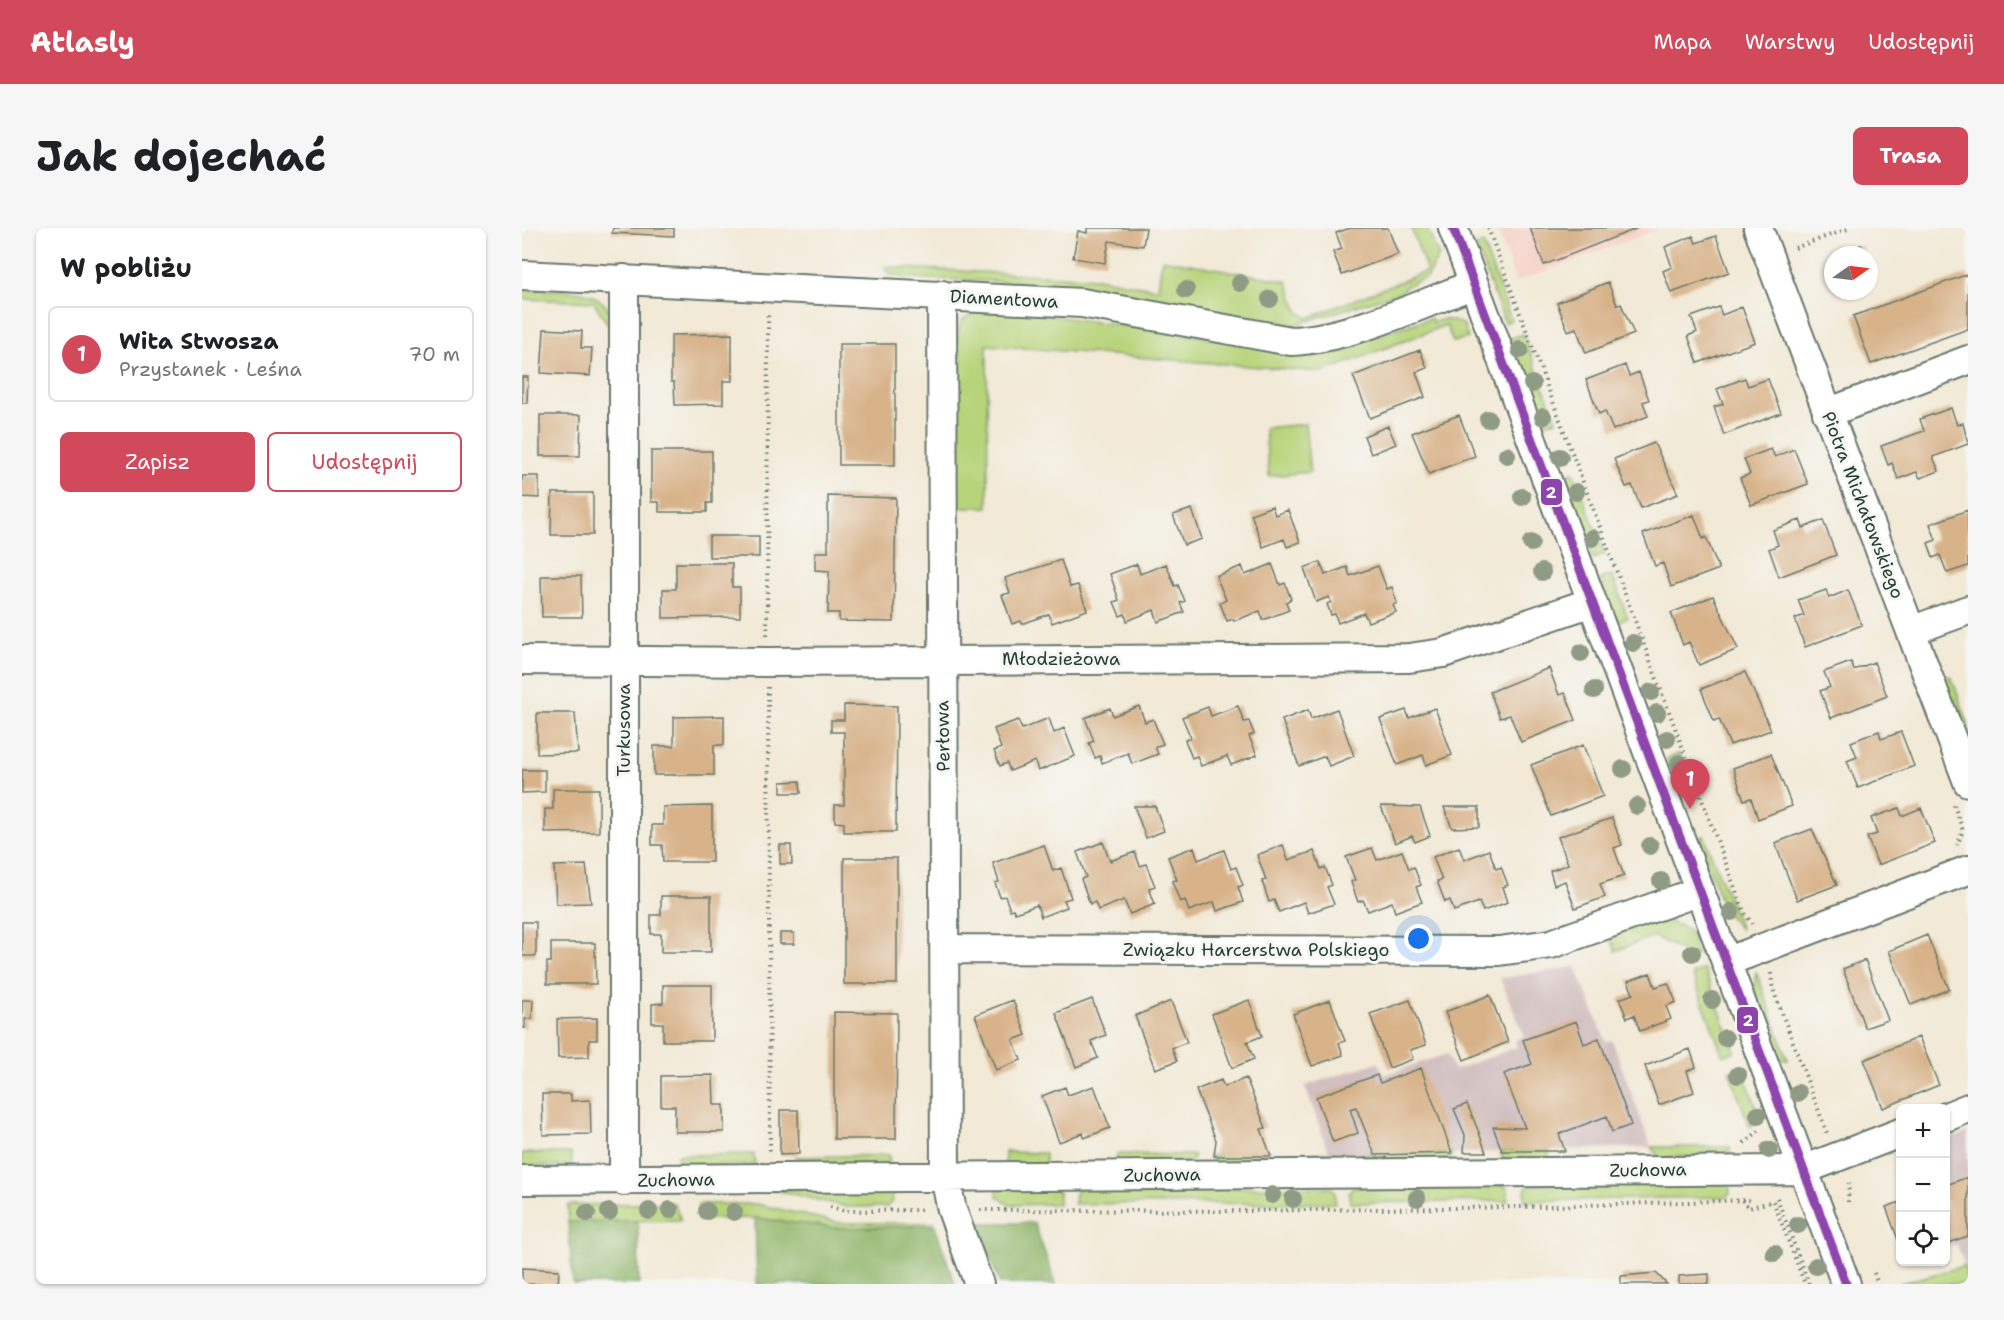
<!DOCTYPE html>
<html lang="pl">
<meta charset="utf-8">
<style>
body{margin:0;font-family:"Shantell Sans",sans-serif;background:#f6f6f6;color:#202124}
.controls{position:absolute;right:18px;bottom:18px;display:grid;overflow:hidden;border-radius:9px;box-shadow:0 2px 4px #0004}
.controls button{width:54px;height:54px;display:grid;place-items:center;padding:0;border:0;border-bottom:2px solid #e0e0e0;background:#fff;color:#202124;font:30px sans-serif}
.compass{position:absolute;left:1302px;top:18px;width:54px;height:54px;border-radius:50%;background:#fff;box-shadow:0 2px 4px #0004;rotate:76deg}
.you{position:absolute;left:897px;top:711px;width:21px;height:21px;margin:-15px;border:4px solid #fff;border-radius:50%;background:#1a73e8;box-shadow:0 0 0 9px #1a73e833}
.badge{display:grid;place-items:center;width:39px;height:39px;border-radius:50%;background:#d1495b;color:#fff;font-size:20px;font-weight:700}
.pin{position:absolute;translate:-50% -50px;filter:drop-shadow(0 2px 3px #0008)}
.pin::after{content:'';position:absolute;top:32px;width:21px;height:18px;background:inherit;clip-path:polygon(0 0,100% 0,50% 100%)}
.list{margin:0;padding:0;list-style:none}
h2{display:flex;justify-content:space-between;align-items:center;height:78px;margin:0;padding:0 24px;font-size:26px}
h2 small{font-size:20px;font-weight:400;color:#757577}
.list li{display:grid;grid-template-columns:39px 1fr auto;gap:18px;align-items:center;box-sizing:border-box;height:96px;margin:0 12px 12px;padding:0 12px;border:2px solid #e0e0e0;border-radius:9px}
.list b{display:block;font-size:22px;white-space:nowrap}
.list p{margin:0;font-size:20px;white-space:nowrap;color:#757577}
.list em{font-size:20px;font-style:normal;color:#757577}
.actions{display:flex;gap:12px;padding:18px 24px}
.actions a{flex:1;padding:14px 0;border:2px solid #d1495b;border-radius:9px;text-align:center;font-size:21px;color:#d1495b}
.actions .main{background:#d1495b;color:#fff}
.icon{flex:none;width:33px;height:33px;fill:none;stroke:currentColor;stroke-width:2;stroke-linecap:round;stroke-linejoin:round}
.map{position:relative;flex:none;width:1446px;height:1056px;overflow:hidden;border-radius:9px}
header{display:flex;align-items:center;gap:36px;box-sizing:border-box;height:84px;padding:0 30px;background:#d1495b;color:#fff}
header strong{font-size:28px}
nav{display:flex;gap:33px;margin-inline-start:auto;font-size:21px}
.intro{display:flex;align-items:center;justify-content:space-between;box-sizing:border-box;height:144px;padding:0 36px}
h1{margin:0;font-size:42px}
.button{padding:15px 27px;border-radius:9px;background:#d1495b;color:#fff;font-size:21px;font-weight:700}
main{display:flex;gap:36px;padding:0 36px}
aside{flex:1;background:#fff;border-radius:9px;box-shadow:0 2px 4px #0004}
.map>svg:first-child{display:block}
</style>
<header>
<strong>Atlasly</strong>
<nav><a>Mapa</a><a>Warstwy</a><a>Udostępnij</a></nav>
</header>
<div class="intro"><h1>Jak dojechać</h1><a class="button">Trasa</a></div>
<main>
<aside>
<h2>W pobliżu<small></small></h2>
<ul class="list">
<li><span class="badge">1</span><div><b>Wita Stwosza</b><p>Przystanek · Leśna</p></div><em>70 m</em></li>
</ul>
<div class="actions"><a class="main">Zapisz</a><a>Udostępnij</a></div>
</aside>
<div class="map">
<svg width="1446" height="1056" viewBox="0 0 1446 1056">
<rect width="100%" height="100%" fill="#f6f6f2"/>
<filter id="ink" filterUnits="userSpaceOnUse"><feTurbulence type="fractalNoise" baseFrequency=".0167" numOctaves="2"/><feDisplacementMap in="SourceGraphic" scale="12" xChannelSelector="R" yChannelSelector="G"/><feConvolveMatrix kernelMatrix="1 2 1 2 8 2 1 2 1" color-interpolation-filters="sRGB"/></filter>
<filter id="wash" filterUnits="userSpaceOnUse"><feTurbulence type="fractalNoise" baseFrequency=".008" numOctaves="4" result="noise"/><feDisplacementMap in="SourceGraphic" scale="24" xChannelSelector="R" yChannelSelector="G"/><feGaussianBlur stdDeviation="1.35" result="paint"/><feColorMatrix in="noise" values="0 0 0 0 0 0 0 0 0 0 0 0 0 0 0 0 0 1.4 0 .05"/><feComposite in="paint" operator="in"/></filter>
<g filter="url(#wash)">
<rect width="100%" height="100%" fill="#f2e9d6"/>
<!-- built -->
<path fill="#f7d1c7" d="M976 0H1134L1135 2 993 54Z"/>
<!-- industrial -->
<path fill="#d2bfc0" d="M1054 739 1084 814 1090 812 1129 919 884 927 807 925 783 858 856 834 862 847 925 826 932 842 995 819 993 813 1002 808 978 750Z
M1446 904V1048L1435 1017 1428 1019 1424 1007V912Z"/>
<!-- green -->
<path fill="#b8d47a" stroke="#6c8857" stroke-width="1.5" d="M889 0H905L917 28 905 49 888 56 876 65 772 97 562 60 522 55 385 50 367 46 363 39 575 50 636 61 640 31 765 53 776 83 786 90 905 43Z
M961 15 989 92 983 95 954 18Z
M0 62C34 63 83 54 93 96L86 97 72 74 0 71Z
M458 82 495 83 797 125 909 90 911 94 923 91 941 96 946 110 931 114 924 97 801 144 465 117 466 279H433L434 114 439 93Z
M1001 106 1034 192 1020 197 987 111Z
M783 196 788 244 747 248 743 200Z
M1051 244 1083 326 1071 331 1039 248Z
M1090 347 1106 390 1094 394 1078 351Z
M1429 448 1446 495V522L1419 450Z
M1157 526 1174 567 1171 570 1158 564 1145 531Z
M1182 608 1219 702 1203 684 1176 610Z
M1144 687 1146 693 1166 701 1175 726 1164 731 1162 724 1131 708 1094 723 1088 709Z
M1182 741 1213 823 1201 828 1170 746Z
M1234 743 1266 832H1258L1232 762Z
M1219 838 1239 891 1228 899 1207 843Z
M1129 919H1208V927L1137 930Z
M980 923H1027V928L1023 932 985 933 980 930Z
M483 924 523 925V936H483Z
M0 925H49L50 938H0Z
M807 925H814L812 933 692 935 687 928Z
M930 925 929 930 923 934 838 931V926Z
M232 926 233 937 156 938 155 927Z
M595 926 672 927 668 935H598L594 931Z
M367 927 368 935 278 936 273 929Z
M1207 952 1208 965 1204 969 1003 973V963L1006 957Z
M982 957 986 961V973L828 975 827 964 831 959Z
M808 959 813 963V975L552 976 553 964 557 960Z
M475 960H533L537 964V976L487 977 475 968Z
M249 961H370V973L365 979H325Z
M152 975 159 992 46 994V977Z
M176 976H235L317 995H412L413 998 316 1000 233 990 178 991Z
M1442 1038 1446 1056H1375Z"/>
<!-- forest -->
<path fill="#92b66a" stroke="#587a4f" stroke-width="1.5" d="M233 990 316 1000 413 998 433 1056H235Z
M116 993 117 1056H51L46 994Z
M456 995H512L534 1056H478Z"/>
<g id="blocks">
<!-- building -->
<path fill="#d8b38a" d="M91 0H152V8L90 5Z
M565 0H624L621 18 587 13 583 35 551 30 556 3 565 5Z
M828 0H866L876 26 820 47 811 24 820 21 814 5Z
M1008 0H1116L1022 37Z
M1171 8 1174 15 1194 8 1207 44 1149 65 1141 43 1150 39 1143 19Z
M1339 17 1343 27H1324L1322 23Z
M1446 46V101L1349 136 1331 88Z
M1086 54 1095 77 1099 76 1112 106 1064 125 1054 100 1046 103 1035 75Z
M1197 79 1200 87 1220 79 1233 114 1176 135 1166 108 1175 104 1169 89Z
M22 101 60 103 59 120H70L68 148 19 145Z
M210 106V153H201V176L153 177 152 154H149V107Z
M317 116H373V237H317Z
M898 122 905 140 894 144 903 169 848 190 831 148Z
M1103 137 1107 148 1117 144 1127 172 1121 174 1126 188 1091 202 1083 183 1077 186 1064 152Z
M0 149H6L5 175H0Z
M1223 150 1226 158 1246 151 1259 185 1202 207 1192 179 1201 176 1195 161Z
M1429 180 1435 197 1441 195 1446 216 1411 229 1417 243 1398 250 1395 244 1376 251 1370 235 1366 237 1359 218 1402 203 1398 191Z
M18 187H59L58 228H18Z
M937 187 953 228 907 246 890 205Z
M866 198 874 216 849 226 842 208Z
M1132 215 1156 266 1119 280 1110 257 1104 259 1092 231Z
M1249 221 1253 229 1272 221 1286 256 1229 277 1218 250 1228 246 1222 231Z
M129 223H190V275H185V284H137V274H129Z
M0 248H17V270L0 269Z
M30 265H71V307H29Z
M306 268 374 270 372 394 317 393V385H306L307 343 293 342V324H306Z
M750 278 753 287 766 282 778 314 765 319 762 311 741 319 729 286Z
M670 281 680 311 662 317 651 287Z
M1446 282V338L1425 345 1418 327 1411 330 1406 315 1414 312 1408 296Z
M1172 287 1181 311 1184 309 1197 341 1149 359 1141 335 1133 338 1121 306Z
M1278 292 1281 300 1301 292 1314 327 1257 349 1247 321 1256 317 1251 302Z
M187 308H237V329H187Z
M539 332 548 359 556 357 565 382 530 395 527 386 500 396 499 393 490 396 480 367 488 365 483 350Z
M798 334 803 347 825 339 828 348 856 338 865 361 870 359 875 375 871 377 874 384 846 394 842 385 816 395 813 386 809 387 805 376 809 374 807 369 794 374 782 340Z
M154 335H210V359H218V389L141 390V361H154Z
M615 336 618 346 644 336 653 358 656 357 663 373 658 375 662 384 636 394 632 382 605 393 603 386 598 388 592 374 597 372 588 346Z
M750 336 758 357 763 355 769 371 764 374 767 382 741 392 738 383 712 393 711 391 705 393 698 375 704 372 694 348 720 338 723 347Z
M19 348H59L60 389H20Z
M1304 362 1307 370 1326 362 1340 397 1283 419 1273 391 1282 387 1276 372Z
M1191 368 1216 421 1177 437 1167 414 1161 417 1149 385Z
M1329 434 1332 442 1352 434 1365 468 1309 490 1298 463 1308 459 1302 444Z
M1027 440 1037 467 1043 465 1054 492 999 514 988 487 978 490 968 464Z
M1223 444 1249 502 1208 517 1197 491 1192 493 1179 461Z
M322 477 375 478 374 604H322V595L313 594V577H322V504H309V492H322Z
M617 478 623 494 631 491 641 516 633 519 636 526 610 536 606 525 580 535 578 528 573 530 567 515 572 513 563 490 588 480 591 488Z
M716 478 722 494 727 493 732 506 727 508 735 527 709 537 705 528 679 538 675 528 670 530 663 512 669 510 660 489 686 479 689 488Z
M913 480 930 527 904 537 901 527 875 537 858 491 884 482 887 490Z
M815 481 832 528 807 538 803 528 777 538 760 492 786 482 789 491Z
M15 485H53L56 525 15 526Z
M202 488V517H192V547H132V518H152V489Z
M527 490 532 505 542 500 553 528 516 543 513 533 488 543 485 535 478 538 472 523 479 520 472 501 496 492 500 501Z
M1357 503 1359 511 1379 504 1392 538 1336 560 1325 533 1335 529 1329 514Z
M1061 517 1081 568 1029 588 1009 537Z
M1249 526 1270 578 1236 591 1229 570 1222 572 1211 540Z
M0 542H23V564L0 565Z
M278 553 279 565H259V554Z
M31 561H77V604L23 605V581H31Z
M190 578V634H141L140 617H130V597H141V579Z
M612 578H633L642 603 624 610Z
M859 578 898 579 908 608 893 614 890 608 873 615Z
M922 579H957V599L930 600Z
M1377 580 1380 588 1399 580 1413 615 1356 637 1345 609 1355 606 1349 590Z
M1090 590 1100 617 1092 620 1102 648 1078 656 1083 669 1053 680 1043 653 1032 657 1028 643 1046 636 1036 609Z
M1290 601 1315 657 1275 672 1253 615Z
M581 614 588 633 613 624 618 638 624 636 633 658 627 660 633 676 608 686 602 672 576 682 573 674 568 676 559 651 564 649 555 624Z
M258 617H269L270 636H258Z
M522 617 531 643 539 640 549 670 542 672 545 679 519 689 515 677 493 685 491 681 488 682 483 668 478 669 473 655 477 654 471 635Z
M761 617 766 632 792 623 799 641 803 639 810 657 805 659 812 676 786 685 782 674 757 684 752 672 747 674 740 653 744 652 735 627Z
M672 619 676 632 702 622 709 641 714 639 721 657 716 659 721 674 695 683 692 674 667 683 663 672 658 674 650 653 655 652 646 629Z
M937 619 942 632 967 622 974 641 979 639 986 657 981 659 986 674 961 683 957 674 932 683 928 672 923 674 915 653 920 652 911 629Z
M850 620 855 632 880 623 887 641 892 639 899 657 894 659 900 674 873 684 870 674 846 683 841 672 836 674 829 654 833 652 824 629Z
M322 630H375V756H322Z
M64 637 69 675 34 676 32 638Z
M139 668H189V724H139V706H129V687H139Z
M0 694H14V728H0Z
M258 705H272V716H258Z
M1405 707 1427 761 1389 777 1367 723Z
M29 715H73L74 756H25V734H29Z
M1343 732 1366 792 1343 800 1321 741Z
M1128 745 1133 759 1146 755 1154 774 1144 778 1149 791 1118 803 1112 787 1105 790 1097 771 1111 766 1106 753Z
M141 757H190V813H141V795H130V776L141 775Z
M968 767 986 814 942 832 923 784Z
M570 771 584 807 569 813 576 830 554 839 534 785Z
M0 772H11L10 791H3V800H0Z
M491 772 504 807 491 812 499 832 474 842 453 787Z
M727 772 740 808 725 814 732 831 710 840 690 786Z
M808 772 823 813 817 815 821 827 790 838 771 786Z
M888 772 904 817 888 822 891 831 867 840 848 786Z
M649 773 665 814 650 820 655 833 633 841 613 788Z
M312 784 375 785 374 911H312Z
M75 790V812H67V829L36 830 35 791Z
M1054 793 1062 816 1077 810 1109 897 1090 904 1085 888 1037 906 1043 923H980L971 899 1003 900 982 846 1010 836 1001 812Z
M1397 809 1417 857 1361 880 1342 832Z
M1168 821 1174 839 1165 843 1172 864 1137 877 1123 838Z
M899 840 930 925 853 927 834 879 828 881 836 905 811 914 794 869 855 847 858 855Z
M191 847 192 877H202V904H153V878H139V848Z
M724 850 744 900 739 901 749 928H692L694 912 674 862 699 852 702 859Z
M572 858 588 900 562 910 561 905 537 914 520 868 543 859 546 867Z
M20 866H49V873L68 872 69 906 21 907Z
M945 876 956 902 964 924H942L943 907 932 881Z
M258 882H276L277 926 258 927Z
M1446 949V1008L1424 1016V957Z
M1378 974V1017L1364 979Z
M0 1040 37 1042 36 1056H0Z
M1134 1045 1145 1056H1099V1048Z
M1187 1046V1056H1157V1048Z"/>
</g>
</g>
<g filter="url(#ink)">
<use href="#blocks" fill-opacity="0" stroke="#69796d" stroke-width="1.5"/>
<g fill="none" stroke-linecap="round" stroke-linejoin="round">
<!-- minor casing -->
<g stroke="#69796d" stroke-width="32">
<path id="minor" d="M931 0 1324 1056
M1236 0 1446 554
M0 47 560 75 769 113C826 111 898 77 952 56
M102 51V953
M420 67 423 949 430 982 457 1056
M1305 185 1446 132
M1389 403 1446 382
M0 432 245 434 887 430 921 425 1070 374
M424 721 977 723 1029 716 1178 663
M1204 734 1446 642
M1424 889 1446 880
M0 952 1281 942 1378 905"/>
</g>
<!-- path -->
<path stroke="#69796d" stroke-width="4" stroke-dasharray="1.5 4.5" stroke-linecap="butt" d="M966 0 1222 684 1230 696
M1273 20 1328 0
M245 407 246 87
M246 459 248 923
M1432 577 1441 603 1435 617
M1249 745 1251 761 1305 905
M1222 915 1237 903
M1255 970 1287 1056
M1220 972 1227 980 1251 973 1283 1056
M1326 974 1327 955
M308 979 323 983 402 982
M458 982 720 983 997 979 1230 972
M1352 1045 1356 1056"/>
<!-- minor -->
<use href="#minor" stroke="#fff" stroke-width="28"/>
<!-- bus-1 casing -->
<g stroke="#f6f6f2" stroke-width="14">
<path id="bus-1" d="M931 0 1324 1056"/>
</g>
<!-- bus-1 -->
<use href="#bus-1" stroke="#8e44ad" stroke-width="9"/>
</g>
<!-- trees -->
<g fill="#8f9b85">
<circle cx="718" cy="55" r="9"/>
<circle cx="664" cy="62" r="9"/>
<circle cx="748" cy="71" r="9"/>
<circle cx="998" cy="122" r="9"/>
<circle cx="1010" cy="156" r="9"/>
<circle cx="1021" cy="189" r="9"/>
<circle cx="966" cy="191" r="9"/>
<circle cx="985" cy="227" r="9"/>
<circle cx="1038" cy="229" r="9"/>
<circle cx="1054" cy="264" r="9"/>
<circle cx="1000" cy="269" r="9"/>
<circle cx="1070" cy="310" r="9"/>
<circle cx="1009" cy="315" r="9"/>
<circle cx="1020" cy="344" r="9"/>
<circle cx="1111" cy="415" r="9"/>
<circle cx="1059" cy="425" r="9"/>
<circle cx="1072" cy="462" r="9"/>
<circle cx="1129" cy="464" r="9"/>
<circle cx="1135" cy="485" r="9"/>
<circle cx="1145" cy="511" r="9"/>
<circle cx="1157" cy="535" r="9"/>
<circle cx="1101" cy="541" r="9"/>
<circle cx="1115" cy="578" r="9"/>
<circle cx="1128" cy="618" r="9"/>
<circle cx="1139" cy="653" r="9"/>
<circle cx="1209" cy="684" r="9"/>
<circle cx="1170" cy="725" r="9"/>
<circle cx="1190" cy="772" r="9"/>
<circle cx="1203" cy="810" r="9"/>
<circle cx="1216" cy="847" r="9"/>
<circle cx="1276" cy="865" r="9"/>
<circle cx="1236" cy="887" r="9"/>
<circle cx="1247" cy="922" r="9"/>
<circle cx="750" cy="967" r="9"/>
<circle cx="895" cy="970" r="9"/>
<circle cx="771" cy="971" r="9"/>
<circle cx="148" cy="982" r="9"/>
<circle cx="127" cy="983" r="9"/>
<circle cx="185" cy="983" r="9"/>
<circle cx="87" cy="984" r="9"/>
<circle cx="212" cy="984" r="9"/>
<circle cx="65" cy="985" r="9"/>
<circle cx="1276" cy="997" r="9"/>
<circle cx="1252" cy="1025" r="9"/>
<circle cx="1294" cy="1038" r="9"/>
</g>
</g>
<g text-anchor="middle" stroke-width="6" stroke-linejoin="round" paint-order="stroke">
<!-- street labels -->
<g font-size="18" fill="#1f3d34" stroke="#f6f6f2">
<text transform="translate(482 71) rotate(3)" y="6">Diamentowa</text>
<text transform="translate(1341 277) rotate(69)" y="6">Piotra Michałowskiego</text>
<text x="539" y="437">Młodzieżowa</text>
<text transform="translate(102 502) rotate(-90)" y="6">Turkusowa</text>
<text transform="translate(421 508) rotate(-91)" y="6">Perłowa</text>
<text x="734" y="728">Związku Harcerstwa Polskiego</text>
<text transform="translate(1126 942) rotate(-1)" y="6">Zuchowa</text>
<text transform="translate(640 947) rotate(-1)" y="6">Zuchowa</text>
<text transform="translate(154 952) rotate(-1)" y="6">Zuchowa</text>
</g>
</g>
<g stroke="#f6f6f2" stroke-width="2">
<rect x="1018" y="250" width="23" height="28" rx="6" fill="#8e44ad"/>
<rect x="1214" y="778" width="23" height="28" rx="6" fill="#8e44ad"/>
</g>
<g font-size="16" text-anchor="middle" font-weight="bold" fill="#fff">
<text x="1029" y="270">2</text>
<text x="1226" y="798">2</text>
</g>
</svg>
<div class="controls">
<button>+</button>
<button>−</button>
<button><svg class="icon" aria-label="locate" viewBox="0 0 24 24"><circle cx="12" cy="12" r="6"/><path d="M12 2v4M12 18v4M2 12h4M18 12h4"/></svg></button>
</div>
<svg class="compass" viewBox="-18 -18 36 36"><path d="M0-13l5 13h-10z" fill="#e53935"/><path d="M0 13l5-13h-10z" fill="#757577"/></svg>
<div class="you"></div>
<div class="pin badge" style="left:1168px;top:581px">1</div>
</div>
</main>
